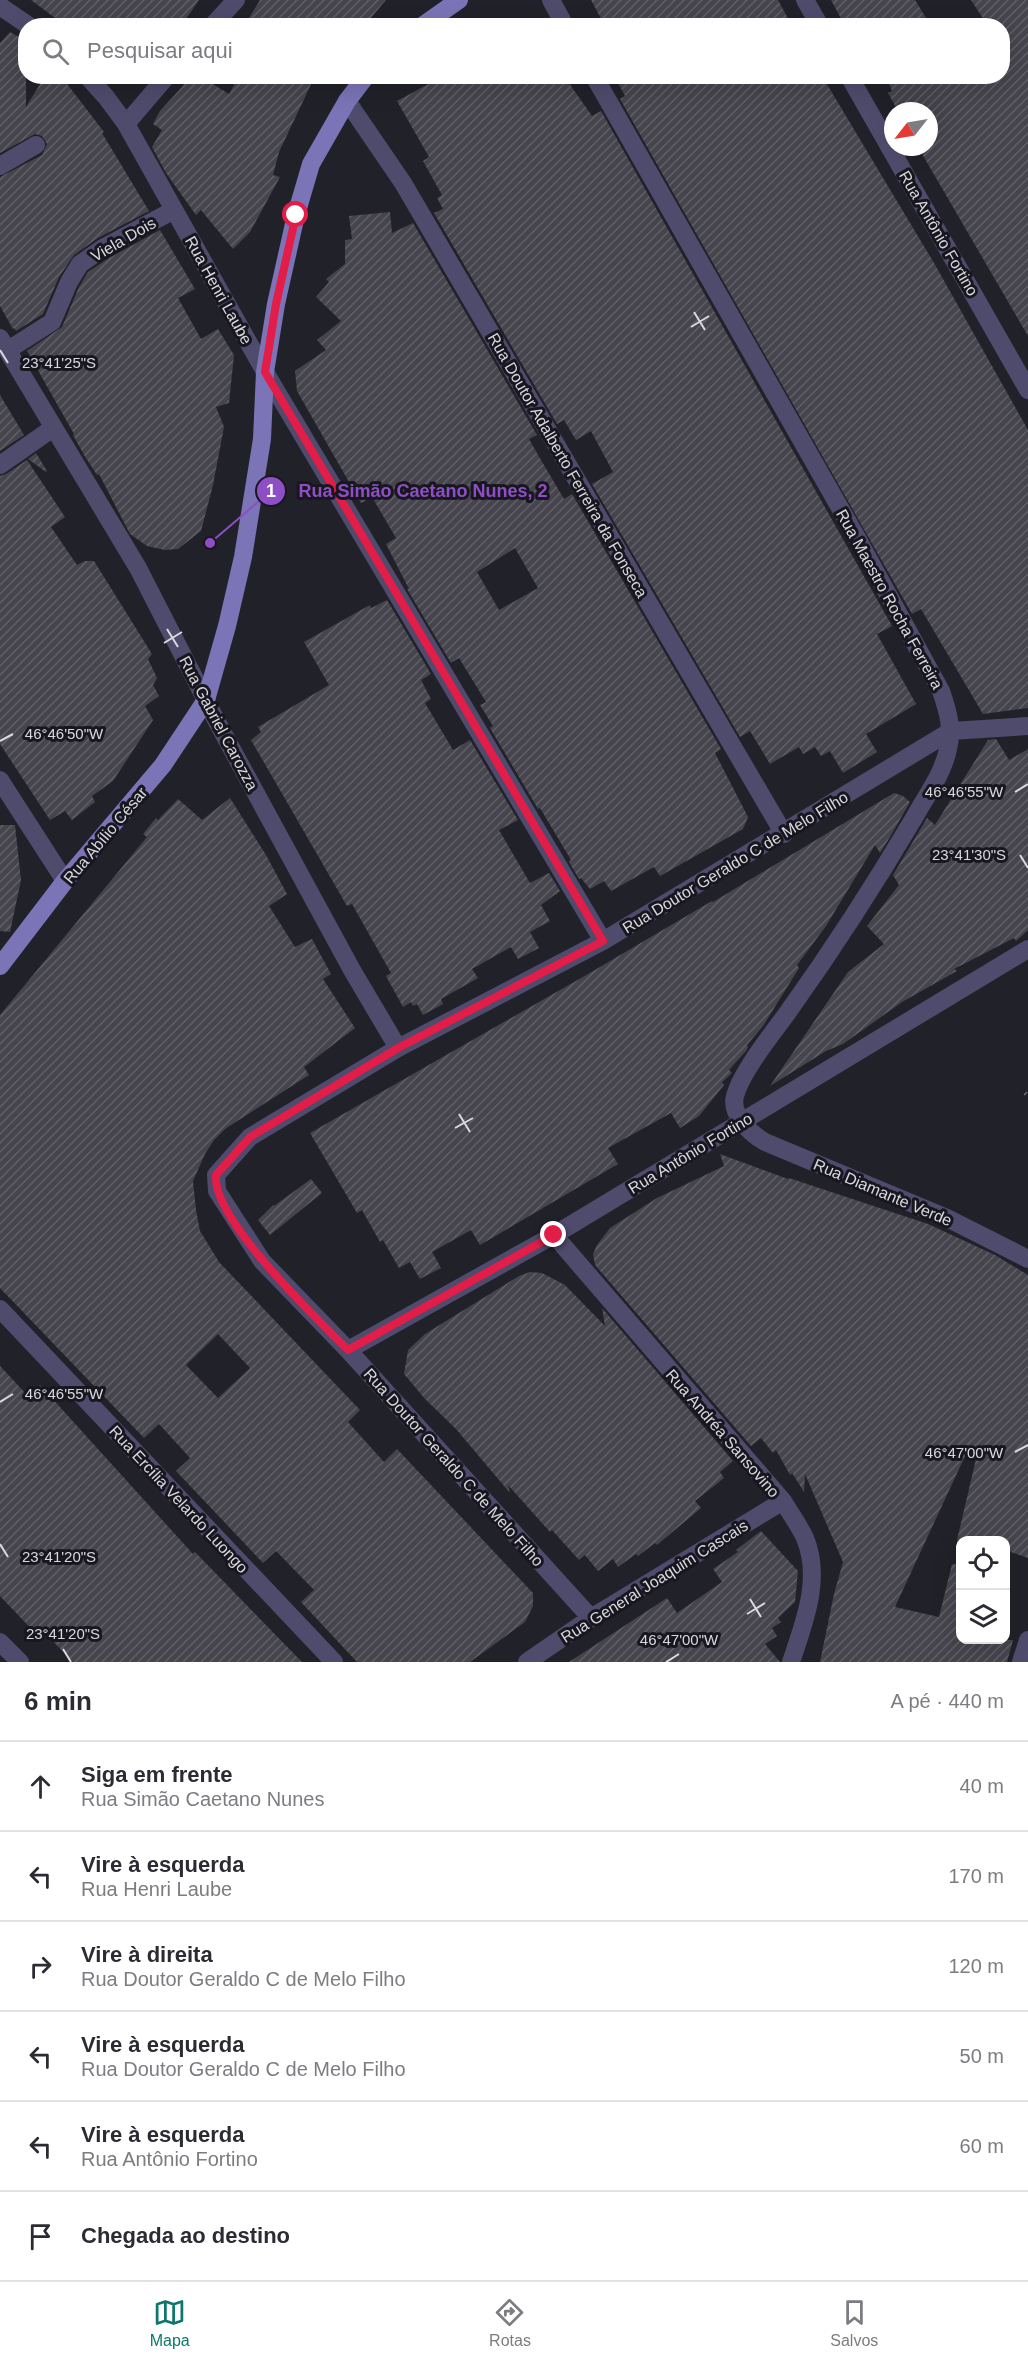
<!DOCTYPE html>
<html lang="pt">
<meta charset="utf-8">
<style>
body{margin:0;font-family:Helvetica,sans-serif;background:#f2f2f3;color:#2b2b33}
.controls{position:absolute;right:18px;bottom:18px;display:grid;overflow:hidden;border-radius:12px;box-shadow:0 6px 24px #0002}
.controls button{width:54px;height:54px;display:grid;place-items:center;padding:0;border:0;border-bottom:2px solid #e1e1e2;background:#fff;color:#2b2b33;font:30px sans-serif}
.compass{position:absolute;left:884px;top:102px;width:54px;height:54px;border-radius:50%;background:#fff;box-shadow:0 6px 24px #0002;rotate:239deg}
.stop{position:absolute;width:18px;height:18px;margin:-14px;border:4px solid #e11d48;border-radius:50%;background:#fff}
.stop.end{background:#e11d48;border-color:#fff;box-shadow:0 2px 6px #0008}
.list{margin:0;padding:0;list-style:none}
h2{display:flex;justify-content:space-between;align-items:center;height:78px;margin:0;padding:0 24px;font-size:26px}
h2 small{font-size:20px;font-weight:400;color:#7c7c81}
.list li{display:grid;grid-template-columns:39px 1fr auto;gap:18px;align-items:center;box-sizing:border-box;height:90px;padding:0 24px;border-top:2px solid #e1e1e2}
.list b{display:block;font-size:22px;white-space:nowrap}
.list p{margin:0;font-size:20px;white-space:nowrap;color:#7c7c81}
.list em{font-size:20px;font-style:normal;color:#7c7c81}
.icon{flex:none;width:33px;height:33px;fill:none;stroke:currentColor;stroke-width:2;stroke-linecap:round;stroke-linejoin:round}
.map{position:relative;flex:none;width:1028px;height:1662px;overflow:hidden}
.search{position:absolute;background:#fff;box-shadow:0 6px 24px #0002;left:18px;right:18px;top:18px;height:66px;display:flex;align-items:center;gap:15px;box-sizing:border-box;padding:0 21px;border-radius:24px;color:#7c7c81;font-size:22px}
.sheet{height:618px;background:#fff}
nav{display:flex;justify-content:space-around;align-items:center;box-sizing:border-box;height:84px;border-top:2px solid #e1e1e2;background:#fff;font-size:16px;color:#7c7c81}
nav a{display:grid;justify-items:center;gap:3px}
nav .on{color:#0f766e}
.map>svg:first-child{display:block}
</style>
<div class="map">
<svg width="1028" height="1662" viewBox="0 0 1028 1662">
<defs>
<pattern id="building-hatch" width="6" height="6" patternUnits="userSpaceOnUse" patternTransform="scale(1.5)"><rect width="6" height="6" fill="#46454e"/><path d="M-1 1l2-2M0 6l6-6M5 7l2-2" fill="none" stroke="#605f67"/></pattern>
</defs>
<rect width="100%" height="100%" fill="#212129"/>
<!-- building -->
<path fill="url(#building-hatch)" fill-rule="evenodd" d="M31 0H199L181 26H66Z
M260 0H386L364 26H244Z
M591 0H778L792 26H605Z
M831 0H915L931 26H845Z
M971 0H1028V336L918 147H929V111H898L888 93 892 91 886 76H1002V26H988Z
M10 32 26 41V107L45 76H61L104 132 102 133 149 211 98 238 74 255 59 277 43 314 16 331 14 328 13 329 0 306V177L42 155 47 144 42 136 35 134 0 153V43Z
M192 76H200L229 94 239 76H315L279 152 273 175 280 177 250 232 233 249 201 210 196 215 166 173 152 147 162 130 153 124 160 111Z
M443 76H564L592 116 601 111 892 626 877 634 916 704 866 734 877 752 843 773 830 751 821 756 815 747 803 754 799 747 770 764 750 731 740 737 592 484 613 472 591 431 576 440 564 420 557 424 434 213 443 209 437 198 442 195 423 161 429 157 397 101Z
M629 76H822L934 263 1028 430V708L983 714 921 609 912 614 620 99 625 96 618 83Z
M390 212 392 233 413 223 537 435 529 439 538 455 564 499 572 494 721 749 715 753 748 817 743 829 660 876 654 867 611 891 604 881 590 889 581 878 579 879 569 862 571 860 540 808 538 809 490 728 493 726 480 705 486 702 459 658 451 663 407 589H409L386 544 396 538 372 497 361 503 297 391 295 371 326 350 317 340 341 321 316 297 329 282 326 279 345 264V240L352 239 349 216ZM515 548 538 588 499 610 477 572Z
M160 230 195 289 178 298 201 339 218 329 234 355 229 403 216 407 224 427 213 485 201 531 178 549 165 550 147 546 130 534 99 474 97 475 84 455 73 435 74 434 27 351 62 327 79 287 88 272 109 258Z
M0 395 24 435 0 451Z
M36 453 47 471 46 472 28 459Z
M27 460 65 517 51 527 77 565 85 561H94L152 654 148 659 157 678 153 685 159 696 145 706 153 720 113 781 92 796 95 802 72 820 65 811 50 820 0 744V476L6 474Z
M387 600 431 674 421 680 431 699 425 703 453 750 470 740 518 820 499 830 530 883 549 873 560 891 541 905 550 921 530 932 539 948 518 959 511 947 472 969 478 978 441 999 443 1004 423 1015 417 1004 413 1006 411 1002 403 1007 386 976 391 973 352 904 347 906 251 740 261 732 258 727 329 685 304 642 370 605 371 608Z
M996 739 1009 760 1028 749V930L1016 941 1014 938 954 969 957 971 902 1002 843 1044 826 1051 770 1086 848 972 884 944 867 926 899 885 893 875 927 818 935 825 988 740Z
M894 793 903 796 910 802 890 837 880 853 875 845 826 926 797 965 799 968 763 1026 747 1045 748 1047 746 1051 729 1070 732 1073 722 1082 724 1085 699 1116 680 1128 671 1113 608 1148 618 1164 480 1245 471 1230 432 1252 441 1268 420 1279 410 1262 399 1268 383 1240 380 1242 362 1210 357 1213 310 1133 588 974 712 901 713 902Z
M230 798 266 855 287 894 269 906 295 947 312 939 331 974 323 979 355 1028 304 1067 309 1075 225 1129 214 1140 205 1154 193 1181 196 1210 200 1231 219 1262 360 1410 348 1422 384 1462 397 1449 533 1593V1606L525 1622 470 1662H357L301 1602 314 1590 276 1551 263 1563 176 1471 190 1458 159 1424 144 1438 0 1288V1015L147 837 143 834 156 818 158 820 178 799 202 820ZM218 1334 250 1368 218 1398 186 1365Z
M0 825H15L21 880 10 932 0 931Z
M720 1154 788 1179 789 1178 928 1224 995 1255 1028 1275V1558L1005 1550V1540H957L976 1459 965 1456 895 1607 939 1617 952 1564 960 1565V1640H1013L1007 1662H820L834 1594 843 1562 805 1474 804 1492 792 1473 790 1475 776 1450 773 1453 761 1438 751 1446 595 1265 593 1254 597 1245 610 1228 657 1198 724 1166Z
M311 1179 322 1193 270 1235 258 1220 273 1205 274 1206Z
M530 1272 542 1273 565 1285 605 1326 602 1308 733 1461 720 1472 724 1478 695 1501 701 1508 657 1545 655 1543 638 1556 636 1554 618 1567 613 1559 598 1571 585 1555 579 1560 552 1530 550 1532 508 1485 510 1493 456 1429 425 1399 404 1374 408 1350 425 1334 519 1276Z
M0 1366 28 1396 40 1385 193 1554 195 1552 302 1662H73L44 1632 39 1637 0 1596Z
M761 1531 798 1571 795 1602 778 1618 781 1622 772 1628 777 1636 765 1644 780 1662H569L667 1598 677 1613 722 1582 713 1569 738 1552 736 1550Z"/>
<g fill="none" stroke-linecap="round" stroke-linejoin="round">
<!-- path -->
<path stroke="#6f6e75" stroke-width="4" stroke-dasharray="1.5 4.5" stroke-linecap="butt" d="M1025 1093 1028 1096"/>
<!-- minor -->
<path stroke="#4f4b6c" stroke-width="18" d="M551 0 565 26
M805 0 820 26
M0 6 29 26
M212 26 236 0
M87 76 106 97 126 124 265 372 603 941
M594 76 856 536 941 691C948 711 953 729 948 749 943 774 926 796 914 818 875 884 833 949 788 1012 773 1033 741 1072 735 1096 730 1115 751 1134 765 1142L947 1218 1028 1259
M849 76 1028 390
M347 101 403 183 784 834
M126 124 167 76
M0 166 36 145
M0 338 138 568 216 720 352 970 398 1048
M8 350 52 322 69 282 80 264 103 248 174 210
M0 465 53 428
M0 780 65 881
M554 1235 783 1501C790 1513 799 1525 805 1538 822 1579 804 1623 791 1662
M0 1309 334 1662
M348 1350 554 1235 1028 949
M591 1618 348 1350 262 1261 217 1191 216 1175 250 1137 398 1048 603 941 951 731 1028 726
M0 1642 20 1662
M527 1662 591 1618 783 1501
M1021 1662 1028 1640"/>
<!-- major -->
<path stroke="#7b74b7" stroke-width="18" d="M422 26 459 0
M0 966 65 881 163 765 206 700 227 626 243 557 262 439 265 372 276 304 296 215 311 164 347 101 366 76"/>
</g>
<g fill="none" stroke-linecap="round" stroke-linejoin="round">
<!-- route -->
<path stroke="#e11d48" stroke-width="8" d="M296 215 276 304 265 372 603 941 398 1048 250 1137 216 1175C211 1218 317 1319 348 1350L554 1235"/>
</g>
<!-- ticks -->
<path fill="none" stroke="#d9d8de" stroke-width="2" d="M694 312 705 330M691 327 709 316M0 350 8 363M167 629 178 647M164 643 182 632M0 741 13 734M1015 792 1028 784M1020 855 1028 868M459 1114 470 1132M455 1128 473 1118M0 1402 13 1394M1015 1452 1028 1445M0 1544 8 1557M750 1599 761 1617M747 1614 765 1603M63 1649 71 1662M666 1662 679 1654"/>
<g text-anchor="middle" stroke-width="6" stroke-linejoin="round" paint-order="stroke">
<!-- street labels -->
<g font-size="16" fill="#d9d8de" stroke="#18171f">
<text transform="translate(939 233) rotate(60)" y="6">Rua Antônio Fortino</text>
<text transform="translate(123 239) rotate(-30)" y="6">Viela Dois</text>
<text transform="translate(219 290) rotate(61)" y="6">Rua Henri Laube</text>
<text transform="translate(568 465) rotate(60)" y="6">Rua Doutor Adalberto Ferreira da Fonseca</text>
<text transform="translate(890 599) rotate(61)" y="6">Rua Maestro Rocha Ferreira</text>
<text transform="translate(219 723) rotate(62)" y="6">Rua Gabriel Carozza</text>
<text transform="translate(105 835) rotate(-50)" y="6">Rua Abílio César</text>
<text transform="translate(735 862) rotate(-31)" y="6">Rua Doutor Geraldo C de Melo Filho</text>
<text transform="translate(690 1153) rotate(-31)" y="6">Rua Antônio Fortino</text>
<text transform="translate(883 1192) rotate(23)" y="6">Rua Diamante Verde</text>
<text transform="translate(723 1433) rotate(49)" y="6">Rua Andréa Sansovino</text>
<text transform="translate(454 1467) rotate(48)" y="6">Rua Doutor Geraldo C de Melo Filho</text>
<text transform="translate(179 1499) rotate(47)" y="6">Rua Ercília Velardo Luongo</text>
<text transform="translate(654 1581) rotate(-32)" y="6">Rua General Joaquim Cascais</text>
</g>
</g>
<g font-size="15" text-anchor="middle" fill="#d9d8de" stroke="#18171f" stroke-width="6" stroke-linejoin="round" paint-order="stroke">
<text x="59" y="368">23°41'25"S</text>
<text x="64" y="739">46°46'50"W</text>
<text x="964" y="797">46°46'55"W</text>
<text x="969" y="860">23°41'30"S</text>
<text x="64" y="1399">46°46'55"W</text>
<text x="964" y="1458">46°47'00"W</text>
<text x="59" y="1562">23°41'20"S</text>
<text x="63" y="1639">23°41'20"S</text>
<text x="679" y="1645">46°47'00"W</text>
</g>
<!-- callouts -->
<path fill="none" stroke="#8e4ec5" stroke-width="2" d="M210 543L271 491"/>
<g fill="#8e4ec5" stroke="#18171f" stroke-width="2">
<circle cx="210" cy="543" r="6"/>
<circle cx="271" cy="491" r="15"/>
</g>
<g font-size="18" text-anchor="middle" font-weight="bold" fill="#fff">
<text x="271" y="497">1</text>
</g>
<g font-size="18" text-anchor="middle" font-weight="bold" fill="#8e4ec5" stroke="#18171f" stroke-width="6" stroke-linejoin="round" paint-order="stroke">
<text x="423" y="497">Rua Simão Caetano Nunes, 2</text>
</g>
</svg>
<div class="controls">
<button><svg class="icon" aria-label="locate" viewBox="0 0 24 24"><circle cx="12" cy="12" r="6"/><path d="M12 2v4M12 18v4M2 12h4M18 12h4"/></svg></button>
<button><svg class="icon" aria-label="layers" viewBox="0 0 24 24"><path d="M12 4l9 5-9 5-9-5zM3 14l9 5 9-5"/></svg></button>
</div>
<svg class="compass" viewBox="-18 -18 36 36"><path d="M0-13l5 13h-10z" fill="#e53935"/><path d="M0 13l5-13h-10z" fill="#7c7c81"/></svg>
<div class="stop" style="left:296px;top:215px"></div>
<div class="stop end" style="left:554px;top:1235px"></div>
<div class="search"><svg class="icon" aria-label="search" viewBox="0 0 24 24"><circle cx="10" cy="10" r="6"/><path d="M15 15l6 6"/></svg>Pesquisar aqui</div>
</div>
<section class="sheet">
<h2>6 min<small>A pé · 440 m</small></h2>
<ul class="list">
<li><svg class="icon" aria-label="ahead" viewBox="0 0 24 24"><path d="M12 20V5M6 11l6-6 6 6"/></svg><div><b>Siga em frente</b><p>Rua Simão Caetano Nunes</p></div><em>40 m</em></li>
<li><svg class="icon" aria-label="left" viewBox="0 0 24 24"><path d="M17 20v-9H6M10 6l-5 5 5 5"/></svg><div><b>Vire à esquerda</b><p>Rua Henri Laube</p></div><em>170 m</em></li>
<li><svg class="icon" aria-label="right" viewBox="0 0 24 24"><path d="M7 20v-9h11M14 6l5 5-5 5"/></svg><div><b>Vire à direita</b><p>Rua Doutor Geraldo C de Melo Filho</p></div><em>120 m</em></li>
<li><svg class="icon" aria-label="left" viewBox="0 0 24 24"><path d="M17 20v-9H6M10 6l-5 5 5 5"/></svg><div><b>Vire à esquerda</b><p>Rua Doutor Geraldo C de Melo Filho</p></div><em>50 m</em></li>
<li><svg class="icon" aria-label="left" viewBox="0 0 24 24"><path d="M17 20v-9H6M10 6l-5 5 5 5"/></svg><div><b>Vire à esquerda</b><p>Rua Antônio Fortino</p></div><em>60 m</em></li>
<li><svg class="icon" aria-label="arrive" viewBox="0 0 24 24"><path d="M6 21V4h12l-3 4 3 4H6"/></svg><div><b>Chegada ao destino</b></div></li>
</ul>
</section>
<nav>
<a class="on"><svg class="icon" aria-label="map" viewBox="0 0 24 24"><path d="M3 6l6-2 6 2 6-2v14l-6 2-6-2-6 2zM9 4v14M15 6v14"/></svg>Mapa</a>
<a><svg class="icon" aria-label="directions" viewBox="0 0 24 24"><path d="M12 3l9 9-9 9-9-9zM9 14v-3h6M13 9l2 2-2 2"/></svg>Rotas</a>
<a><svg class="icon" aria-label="saved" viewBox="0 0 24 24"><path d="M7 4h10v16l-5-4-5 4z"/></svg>Salvos</a>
</nav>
